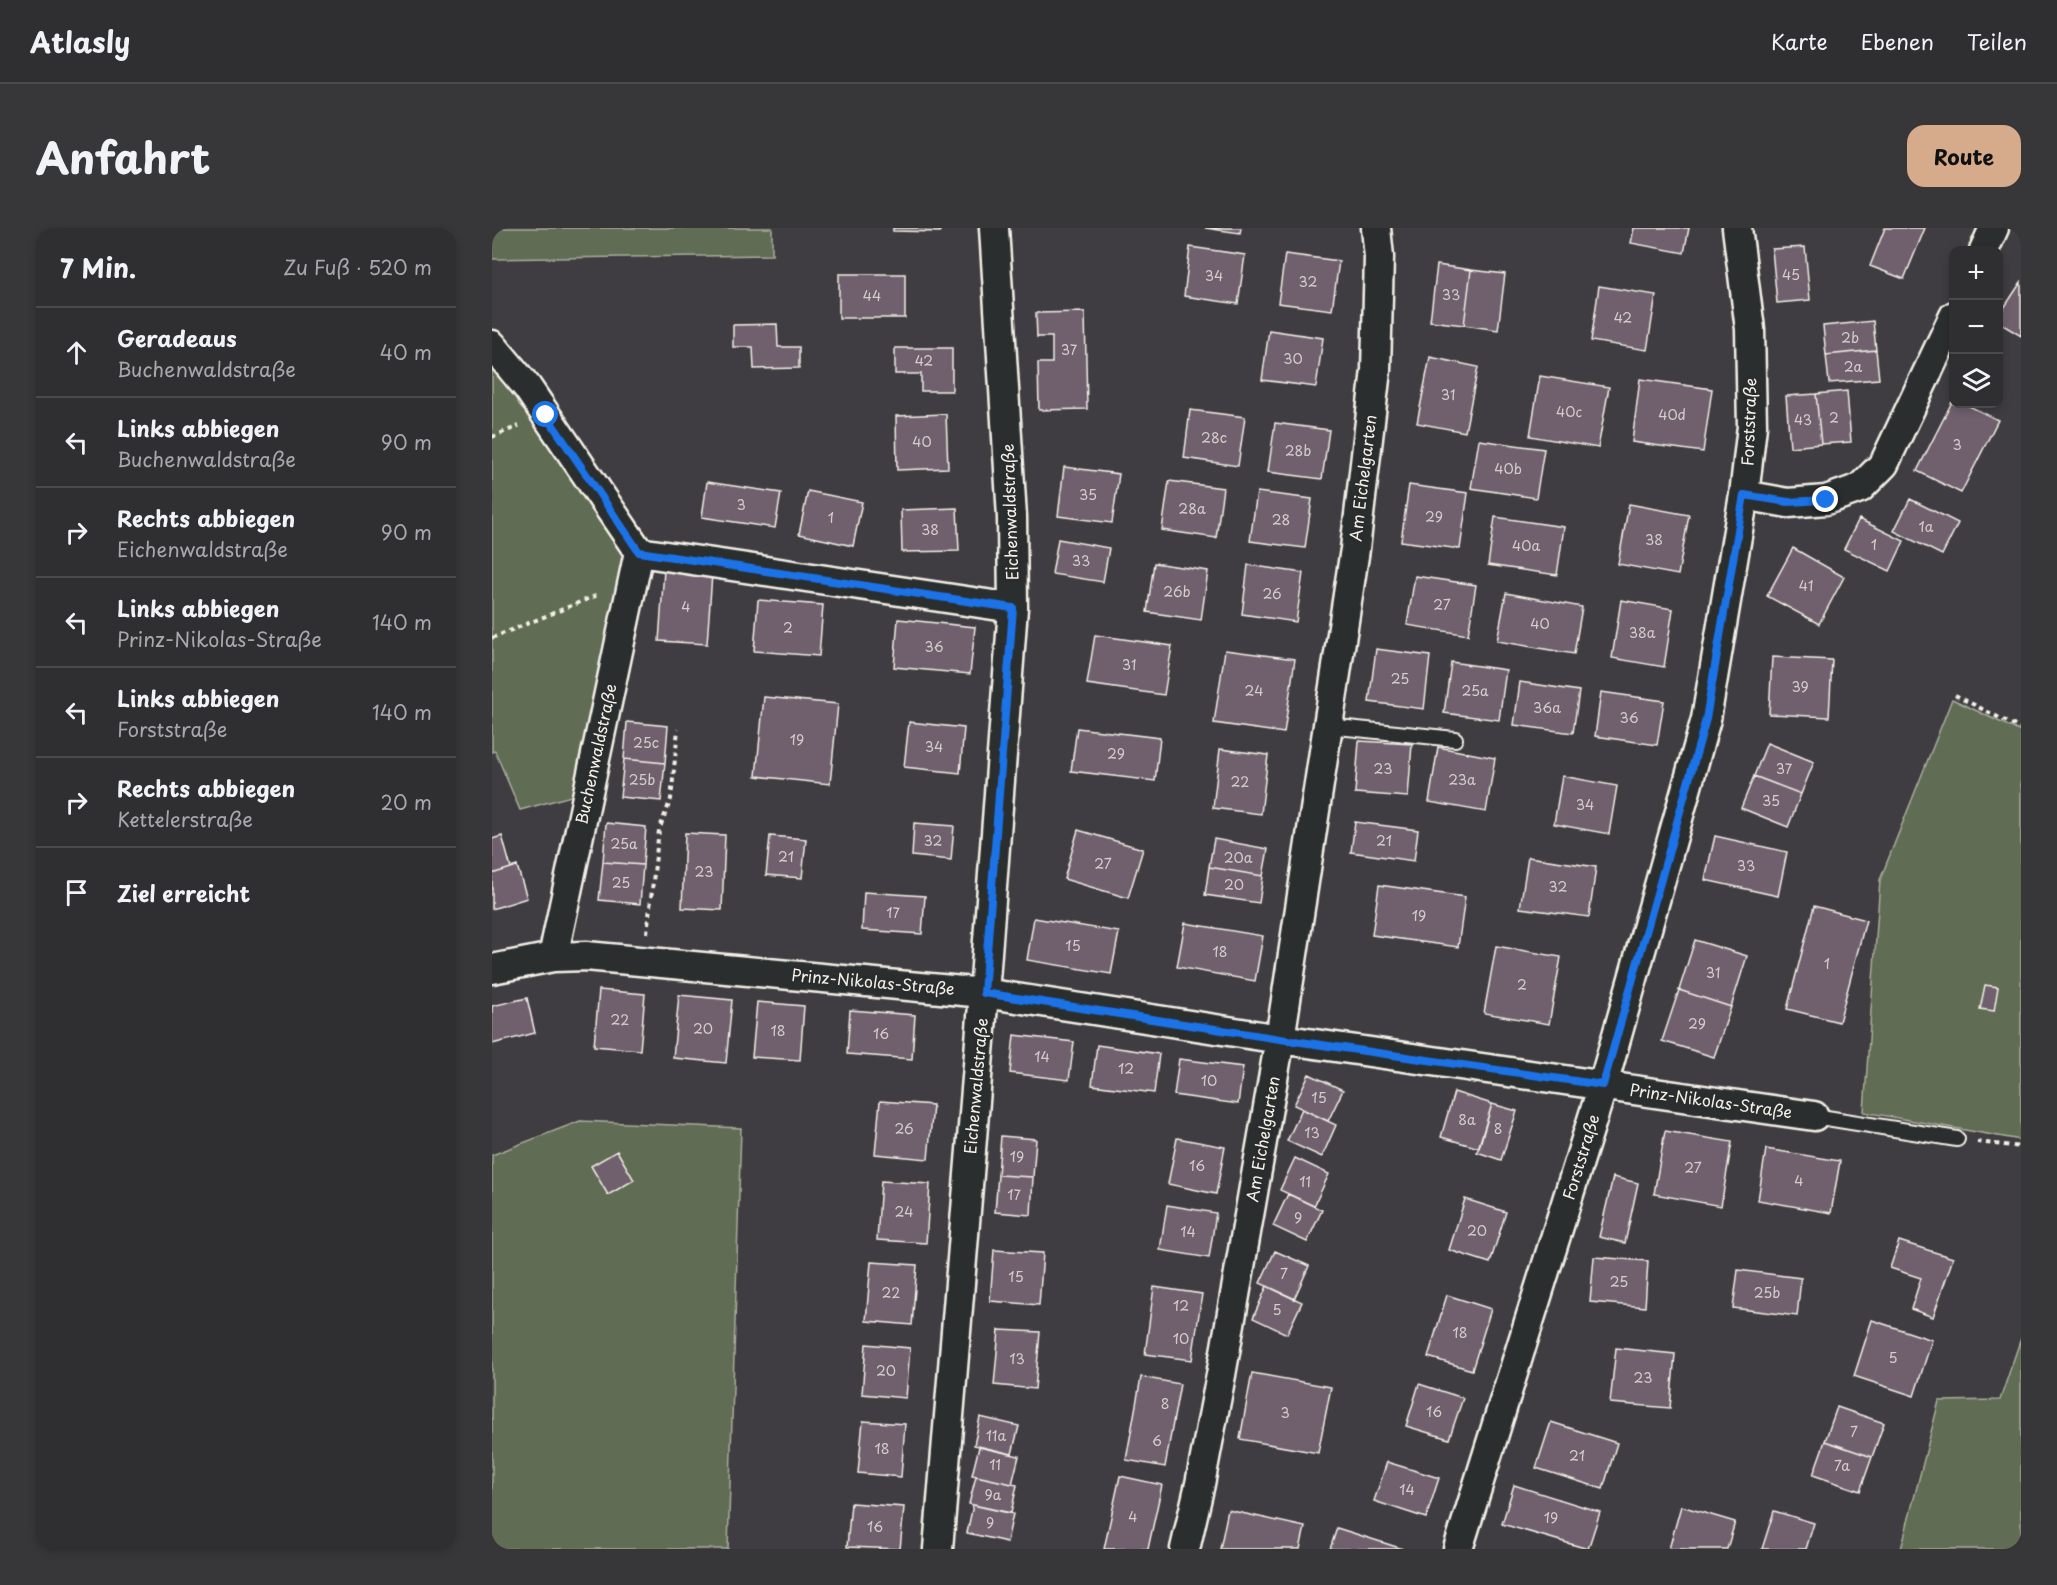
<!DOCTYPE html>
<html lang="de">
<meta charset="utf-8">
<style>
body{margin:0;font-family:"Playpen Sans",sans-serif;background:#373639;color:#f1f3f6}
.controls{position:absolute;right:18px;top:18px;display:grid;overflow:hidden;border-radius:12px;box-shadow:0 3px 9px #0003}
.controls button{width:54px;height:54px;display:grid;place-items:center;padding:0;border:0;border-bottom:2px solid #4a4a4d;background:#2f2e31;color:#f1f3f6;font:30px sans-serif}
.stop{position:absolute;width:18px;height:18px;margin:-14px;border:4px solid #1a73e8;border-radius:50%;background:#fff}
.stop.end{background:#1a73e8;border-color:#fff;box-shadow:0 2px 6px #0008}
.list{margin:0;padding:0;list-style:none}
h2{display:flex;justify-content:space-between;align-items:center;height:78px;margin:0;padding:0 24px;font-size:26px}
h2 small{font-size:20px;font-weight:400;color:#a7a8ab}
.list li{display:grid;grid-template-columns:39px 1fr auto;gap:18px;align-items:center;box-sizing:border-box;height:90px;padding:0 24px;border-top:2px solid #4a4a4d}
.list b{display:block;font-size:22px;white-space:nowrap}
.list p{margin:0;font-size:20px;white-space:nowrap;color:#a7a8ab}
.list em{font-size:20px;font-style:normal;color:#a7a8ab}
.icon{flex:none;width:33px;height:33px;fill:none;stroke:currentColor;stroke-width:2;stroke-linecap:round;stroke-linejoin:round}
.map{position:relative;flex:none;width:1529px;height:1321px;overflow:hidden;border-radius:18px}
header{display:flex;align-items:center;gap:36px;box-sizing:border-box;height:84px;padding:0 30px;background:#2f2e31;border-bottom:2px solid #4a4a4d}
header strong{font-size:28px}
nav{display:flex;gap:33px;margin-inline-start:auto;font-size:21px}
.intro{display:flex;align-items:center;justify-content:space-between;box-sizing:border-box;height:144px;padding:0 36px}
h1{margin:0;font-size:42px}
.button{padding:15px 27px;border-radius:18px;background:#d6ab8b;color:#111;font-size:21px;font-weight:700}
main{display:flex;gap:36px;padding:0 36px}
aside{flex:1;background:#2f2e31;border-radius:18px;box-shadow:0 3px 9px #0003}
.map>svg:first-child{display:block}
</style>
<header>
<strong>Atlasly</strong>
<nav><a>Karte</a><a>Ebenen</a><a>Teilen</a></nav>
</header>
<div class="intro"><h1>Anfahrt</h1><a class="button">Route</a></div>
<main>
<aside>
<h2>7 Min.<small>Zu Fuß · 520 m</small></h2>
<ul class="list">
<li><svg class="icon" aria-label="ahead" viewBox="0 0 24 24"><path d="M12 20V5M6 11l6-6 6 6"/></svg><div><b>Geradeaus</b><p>Buchenwaldstraße</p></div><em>40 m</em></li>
<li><svg class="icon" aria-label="left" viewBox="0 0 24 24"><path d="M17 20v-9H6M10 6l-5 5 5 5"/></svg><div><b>Links abbiegen</b><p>Buchenwaldstraße</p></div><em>90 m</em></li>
<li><svg class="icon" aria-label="right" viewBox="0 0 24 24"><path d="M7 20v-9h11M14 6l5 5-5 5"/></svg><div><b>Rechts abbiegen</b><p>Eichenwaldstraße</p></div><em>90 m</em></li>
<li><svg class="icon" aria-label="left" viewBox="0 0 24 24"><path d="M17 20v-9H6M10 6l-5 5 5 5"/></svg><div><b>Links abbiegen</b><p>Prinz-Nikolas-Straße</p></div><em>140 m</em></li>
<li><svg class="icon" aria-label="left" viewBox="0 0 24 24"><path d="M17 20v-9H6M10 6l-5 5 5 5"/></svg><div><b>Links abbiegen</b><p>Forststraße</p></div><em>140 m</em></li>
<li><svg class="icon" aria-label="right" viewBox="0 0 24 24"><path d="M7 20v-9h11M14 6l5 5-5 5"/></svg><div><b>Rechts abbiegen</b><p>Kettelerstraße</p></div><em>20 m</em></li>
<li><svg class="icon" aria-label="arrive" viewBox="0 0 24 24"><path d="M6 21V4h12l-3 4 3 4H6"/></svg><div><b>Ziel erreicht</b></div></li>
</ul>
</aside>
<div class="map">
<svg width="1529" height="1321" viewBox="0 0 1529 1321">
<rect width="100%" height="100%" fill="#3f3d41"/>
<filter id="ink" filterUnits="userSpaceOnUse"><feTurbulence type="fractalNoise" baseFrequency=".0167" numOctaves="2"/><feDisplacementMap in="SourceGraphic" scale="12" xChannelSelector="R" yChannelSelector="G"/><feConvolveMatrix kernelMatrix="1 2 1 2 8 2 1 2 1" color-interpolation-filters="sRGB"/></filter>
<g filter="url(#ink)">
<!-- green -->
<path fill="#616c53" stroke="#aaae9e" stroke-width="1.5" d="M0 0H280V27L0 31Z
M0 131 136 331 83 567 28 582 3 523 0 524Z
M1460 471 1529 504V912L1372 884 1388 652Z
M88 893 249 900 236 1321H0V927Z
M1529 1110V1321H1409L1447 1173 1508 1172Z"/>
<!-- building -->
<path fill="#6f616e" stroke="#f4f1e8" stroke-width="1.5" d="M401 0H448V4L401 3Z
M713 0H749L748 5Z
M1142 0H1197L1192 25 1139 15Z
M1393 0H1433L1412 51 1378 38Z
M698 19 753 27 746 76 692 68Z
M1313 19 1318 72 1285 75 1280 21Z
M793 26 847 33 840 82 786 75Z
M945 37 979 42 972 97 938 93Z
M979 42 1013 46 1006 102 972 97Z
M347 46H413V90H347Z
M1529 54V108L1506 94V89Z
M1107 58 1164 67 1155 122 1099 113Z
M593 84 595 181 547 182 546 135H560V109H545L544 85Z
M1381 93 1384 122 1334 127 1331 98Z
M285 96 286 119H307V140L262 141 261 119H241V97Z
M777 102 831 110 824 159 770 152Z
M403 120H460V163H429V146H403Z
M1384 122 1387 151 1337 155 1334 127Z
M938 129 986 139 973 204 925 195Z
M1048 148 1117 159 1106 220 1038 208Z
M1148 151 1220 161 1211 224 1140 214Z
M1355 163 1359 214 1329 216 1324 166Z
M1324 166 1329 216 1298 219 1294 168Z
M1462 170V176H1473L1506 192 1469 265 1425 243Z
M698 182 753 189 746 238 692 230Z
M454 186 456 240 405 242 404 188Z
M783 195 837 202 830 251 776 244Z
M987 212 1052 221 1044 270 979 260Z
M572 239 627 246 620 295 566 288Z
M677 253 731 260 724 310 670 302Z
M215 254 289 265 283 300 210 289Z
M917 257 976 265 968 321 909 313Z
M316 263 370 274 361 318 307 306Z
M765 264 820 271 813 320 758 313Z
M1418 271 1466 295 1450 327 1402 303Z
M1137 276 1197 287 1186 347 1126 336Z
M465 280 467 323 410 324 409 282Z
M1003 289 1072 299 1065 347 996 337Z
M1367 291 1412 313 1398 343 1352 321Z
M566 311 617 320 611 354 560 346Z
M1301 320 1352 349 1327 396 1275 368Z
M662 335 716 343 709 392 655 384Z
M756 337 811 345 804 394 750 386Z
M172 342 220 346 215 416 167 413Z
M923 348 984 357 976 407 915 397Z
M1014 365 1090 379 1082 426 1005 413Z
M266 372 331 377 327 428 262 423Z
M1129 372 1181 381 1172 439 1120 430Z
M406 391 483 399 478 446 402 439Z
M603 407 680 418 672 467 595 456Z
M884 421 938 428 932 481 877 474Z
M733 422 803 431 792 505 722 495Z
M1280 429 1340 432 1337 489 1277 486Z
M959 434 1014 442 1007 492 952 485Z
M1028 454 1087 463 1081 505 1022 497Z
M1109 464 1172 473 1165 517 1103 508Z
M272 469 346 476 338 556 264 548Z
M135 494 176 498 173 535 132 531Z
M417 494 472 500 468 545 412 539Z
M585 500 668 510 663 553 579 543Z
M867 513 920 516 916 569 863 565Z
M1275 515 1322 534 1309 566 1262 548Z
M946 519 1003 530 994 584 937 574Z
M728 521 776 527 769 586 721 580Z
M132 531 173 535 169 573 128 569Z
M1070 548 1125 558 1117 606 1062 596Z
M1262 548 1309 566 1296 599 1249 580Z
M863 594 926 602 922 633 859 624Z
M114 595 154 599 151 637 111 634Z
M422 595 462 598 459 632 420 628Z
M586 602 651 621 636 670 572 651Z
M193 605 233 607 230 682 190 680Z
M10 608 19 640 0 646V611Z
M278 608 314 611 310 650 274 647Z
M1223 608 1295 624 1286 668 1213 652Z
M722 611 776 621 771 648 717 639Z
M1036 629 1104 639 1097 689 1028 680Z
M111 634 151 637 148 676 107 672Z
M25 638 35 670 0 681V646Z
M717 639 771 648 767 675 713 667Z
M887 657 973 669 966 719 880 707Z
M372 664 433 668 430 706 370 702Z
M1322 678 1374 692 1347 794 1295 781Z
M542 690 627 704 619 746 535 732Z
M693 695 771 708 763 753 685 739Z
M1203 712 1255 728 1239 779 1187 762Z
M1004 718 1069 729 1057 796 992 785Z
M1493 757 1506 759 1502 783 1488 781Z
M107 762 153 766 148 822 102 818Z
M1187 762 1239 779 1222 829 1170 813Z
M187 767 240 772 234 835 181 830Z
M35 770 43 805 0 816V778Z
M265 774 312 778 308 832 260 829Z
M358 782 423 787 420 831 355 826Z
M522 807 582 814 577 852 518 845Z
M605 817 667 826 662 865 600 857Z
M687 831 751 839 746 876 682 867Z
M817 846 851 862 836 893 802 877Z
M962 864 1000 876 987 920 949 909Z
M388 873 441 877 436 931 383 926Z
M1000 876 1025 883 1009 932 985 924Z
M810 881 844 897 830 929 795 913Z
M1173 903 1240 914 1229 978 1162 966Z
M509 908 544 911 541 949 506 947Z
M685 910 733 919 724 966 676 956Z
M1274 921 1348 933 1339 985 1266 972Z
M125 923 142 952 116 967 99 938Z
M803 930 837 946 822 978 788 962Z
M506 947 541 949 539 987 503 984Z
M1121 949 1146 955 1133 1015 1107 1009Z
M389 953 438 956 434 1015 385 1012Z
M796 966 830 982 815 1014 781 998Z
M973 971 1014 984 998 1035 957 1022Z
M675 977 724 985 717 1030 668 1022Z
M1407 1013 1461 1030 1441 1089 1419 1081 1429 1050 1398 1040Z
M502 1022 551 1025 547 1077 498 1073Z
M783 1023 817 1038 802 1071 768 1055Z
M1102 1029 1156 1033 1153 1079 1098 1074Z
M379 1034 425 1037 420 1097 374 1093Z
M1246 1042 1309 1050 1305 1088 1241 1080Z
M775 1058 810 1074 795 1106 761 1090Z
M662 1059 710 1066 700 1132 653 1126Z
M955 1067 999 1081 980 1142 936 1129Z
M1380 1092 1440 1112 1422 1168 1362 1148Z
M507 1102 548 1104 543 1161 502 1157Z
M374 1116 418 1120 414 1170 370 1166Z
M1124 1120 1183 1126 1178 1180 1118 1175Z
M760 1145 839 1159 826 1225 748 1211Z
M649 1149 688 1156 673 1239 634 1232Z
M927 1156 971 1170 957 1211 914 1198Z
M1345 1179 1392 1195 1380 1229 1333 1213Z
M488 1189 527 1198 520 1226 482 1217Z
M371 1193 413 1196 409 1249 366 1245Z
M1059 1194 1125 1215 1111 1261 1044 1240Z
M1333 1213 1380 1229 1368 1263 1321 1247Z
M487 1219 527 1228 520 1256 480 1247Z
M895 1234 947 1250 934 1290 882 1273Z
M484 1248 525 1257 519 1285 477 1276Z
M628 1248 670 1257 656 1321H612Z
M1022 1257 1108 1284 1096 1321 1010 1296Z
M359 1275 412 1279 408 1321 355 1319Z
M481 1277 521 1286 515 1314 475 1305Z
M1189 1278 1243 1294 1235 1321H1177Z
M736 1282 813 1299 808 1321H728Z
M1282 1283 1322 1295 1314 1321H1270Z
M845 1300 911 1321H838Z"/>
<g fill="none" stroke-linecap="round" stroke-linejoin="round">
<!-- service casing -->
<g stroke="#f4f1e8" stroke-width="18">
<path id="service" d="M836 498 963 511
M1322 888 1465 911"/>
</g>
<!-- minor casing -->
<g stroke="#f4f1e8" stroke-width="33">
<path id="minor" d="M1492 22 1502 0
M0 117 35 159 147 324 521 380
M1252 267 1296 275 1334 272 1368 260 1392 236 1462 88
M61 729 147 324
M0 741 61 729 94 728 492 765 788 811 1322 888
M446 1321 492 765 521 380 520 289 502 0
M693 1321 708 1256 729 1147 788 811 863 321 884 142 887 29 884 0
M966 1321 1111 857 1214 491 1252 267 1260 198 1258 101 1245 0"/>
</g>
<!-- path -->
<path stroke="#f4f1e8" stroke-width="4" stroke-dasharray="4.5 4.5" stroke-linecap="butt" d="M0 209 27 198
M0 410 108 366
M1463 467 1529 501
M155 705 167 602 179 571 186 501
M1485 914 1529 919"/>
<!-- service -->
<use href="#service" stroke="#2a2d2e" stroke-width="14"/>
<!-- minor -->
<use href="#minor" stroke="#2a2d2e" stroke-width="28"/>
</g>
</g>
<g fill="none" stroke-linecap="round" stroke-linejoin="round" filter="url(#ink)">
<!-- route -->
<path stroke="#1a73e8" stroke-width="8" d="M54 187 147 324 521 380 492 765 788 811 1111 857 1214 491 1252 267 1296 274 1334 272"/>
</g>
<g text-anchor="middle" stroke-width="6" stroke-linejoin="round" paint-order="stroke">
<!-- number labels -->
<g font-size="14" fill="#d3cdca">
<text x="1299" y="52">45</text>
<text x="722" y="53">34</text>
<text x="816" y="59">32</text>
<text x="959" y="72">33</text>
<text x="380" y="73">44</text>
<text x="1131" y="95">42</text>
<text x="1358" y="115">2b</text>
<text x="577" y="127">37</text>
<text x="801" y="136">30</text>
<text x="432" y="138">42</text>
<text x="1361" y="144">2a</text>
<text x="956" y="172">31</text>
<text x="1077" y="189">40c</text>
<text x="1180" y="192">40d</text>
<text x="1342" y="195">2</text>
<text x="1311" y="197">43</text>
<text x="722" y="215">28c</text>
<text x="430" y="219">40</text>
<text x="1465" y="222">3</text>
<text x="806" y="228">28b</text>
<text x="1016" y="246">40b</text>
<text x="596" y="272">35</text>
<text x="249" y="282">3</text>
<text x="700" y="286">28a</text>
<text x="942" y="294">29</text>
<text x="339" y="295">1</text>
<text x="789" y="297">28</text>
<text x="1434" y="304">1a</text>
<text x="438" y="307">38</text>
<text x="1162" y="317">38</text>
<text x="1382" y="322">1</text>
<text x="1034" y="323">40a</text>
<text x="589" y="338">33</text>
<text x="1314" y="363">41</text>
<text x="685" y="369">26b</text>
<text x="780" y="371">26</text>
<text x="950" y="382">27</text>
<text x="194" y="384">4</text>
<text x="1048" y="401">40</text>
<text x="296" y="405">2</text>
<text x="1150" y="410">38a</text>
<text x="442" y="424">36</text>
<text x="637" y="442">31</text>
<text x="908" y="456">25</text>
<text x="1308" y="464">39</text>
<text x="762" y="468">24</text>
<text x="983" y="468">25a</text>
<text x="1055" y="485">36a</text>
<text x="1137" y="495">36</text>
<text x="305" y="517">19</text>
<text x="154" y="520">25c</text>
<text x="442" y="524">34</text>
<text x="624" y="531">29</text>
<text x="891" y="546">23</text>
<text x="1292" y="546">37</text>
<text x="150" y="557">25b</text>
<text x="970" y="557">23a</text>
<text x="748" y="559">22</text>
<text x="1279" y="578">35</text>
<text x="1093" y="582">34</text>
<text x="441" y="618">32</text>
<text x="892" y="618">21</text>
<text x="132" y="621">25a</text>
<text x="294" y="634">21</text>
<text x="746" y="635">20a</text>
<text x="611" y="641">27</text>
<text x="1254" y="643">33</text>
<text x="212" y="649">23</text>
<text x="129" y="660">25</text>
<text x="742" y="662">20</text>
<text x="1066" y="664">32</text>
<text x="401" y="690">17</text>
<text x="927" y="693">19</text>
<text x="581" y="723">15</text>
<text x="728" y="729">18</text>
<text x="1335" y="741">1</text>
<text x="1221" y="750">31</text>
<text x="1030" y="762">2</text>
<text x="128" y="797">22</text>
<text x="1205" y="801">29</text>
<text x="211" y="806">20</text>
<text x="286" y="808">18</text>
<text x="389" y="811">16</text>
<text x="550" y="834">14</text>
<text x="634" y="846">12</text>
<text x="717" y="858">10</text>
<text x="827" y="875">15</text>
<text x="975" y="897">8a</text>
<text x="412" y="906">26</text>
<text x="1006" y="906">8</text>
<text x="820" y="910">13</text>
<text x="525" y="934">19</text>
<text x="705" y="943">16</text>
<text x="1201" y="945">27</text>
<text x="1307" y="958">4</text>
<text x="813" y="959">11</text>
<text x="522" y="972">17</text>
<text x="412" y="989">24</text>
<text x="806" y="995">9</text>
<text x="985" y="1008">20</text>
<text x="696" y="1009">14</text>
<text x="792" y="1051">7</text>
<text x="524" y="1054">15</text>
<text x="1127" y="1059">25</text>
<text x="399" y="1070">22</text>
<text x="1275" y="1070">25b</text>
<text x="689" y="1083">12</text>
<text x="785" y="1087">5</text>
<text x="968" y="1110">18</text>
<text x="689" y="1116">10</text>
<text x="1401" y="1135">5</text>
<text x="525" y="1136">13</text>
<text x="394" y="1148">20</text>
<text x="1151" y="1155">23</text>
<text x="673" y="1181">8</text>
<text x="942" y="1189">16</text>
<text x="793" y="1190">3</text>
<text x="1362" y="1209">7</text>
<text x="504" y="1213">11a</text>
<text x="665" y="1218">6</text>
<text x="390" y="1226">18</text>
<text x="1085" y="1233">21</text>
<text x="503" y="1242">11</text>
<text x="1350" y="1243">7a</text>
<text x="915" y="1267">14</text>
<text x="501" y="1272">9a</text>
<text x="641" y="1294">4</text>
<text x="1059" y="1295">19</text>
<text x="498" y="1300">9</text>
<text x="383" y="1304">16</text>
</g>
<!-- street labels -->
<g font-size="16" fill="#f4f1e8" stroke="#2a2d2e">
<text transform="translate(1257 194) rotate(-88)" y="6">Forststraße</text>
<text transform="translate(871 250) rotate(-83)" y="6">Am Eichelgarten</text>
<text transform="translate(518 284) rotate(-92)" y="6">Eichenwaldstraße</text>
<text transform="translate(104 526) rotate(-78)" y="6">Buchenwaldstraße</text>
<text transform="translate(381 754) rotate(5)" y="6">Prinz-Nikolas-Straße</text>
<text transform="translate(484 858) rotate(-85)" y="6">Eichenwaldstraße</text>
<text transform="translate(1219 873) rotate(8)" y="6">Prinz-Nikolas-Straße</text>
<text transform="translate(771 911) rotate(-80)" y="6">Am Eichelgarten</text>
<text transform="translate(1089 929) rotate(-73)" y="6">Forststraße</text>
</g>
</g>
</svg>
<div class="controls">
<button>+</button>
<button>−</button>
<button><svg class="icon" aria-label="layers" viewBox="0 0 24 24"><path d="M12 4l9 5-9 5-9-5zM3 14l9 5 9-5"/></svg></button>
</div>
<div class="stop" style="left:54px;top:187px"></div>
<div class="stop end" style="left:1334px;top:272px"></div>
</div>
</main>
